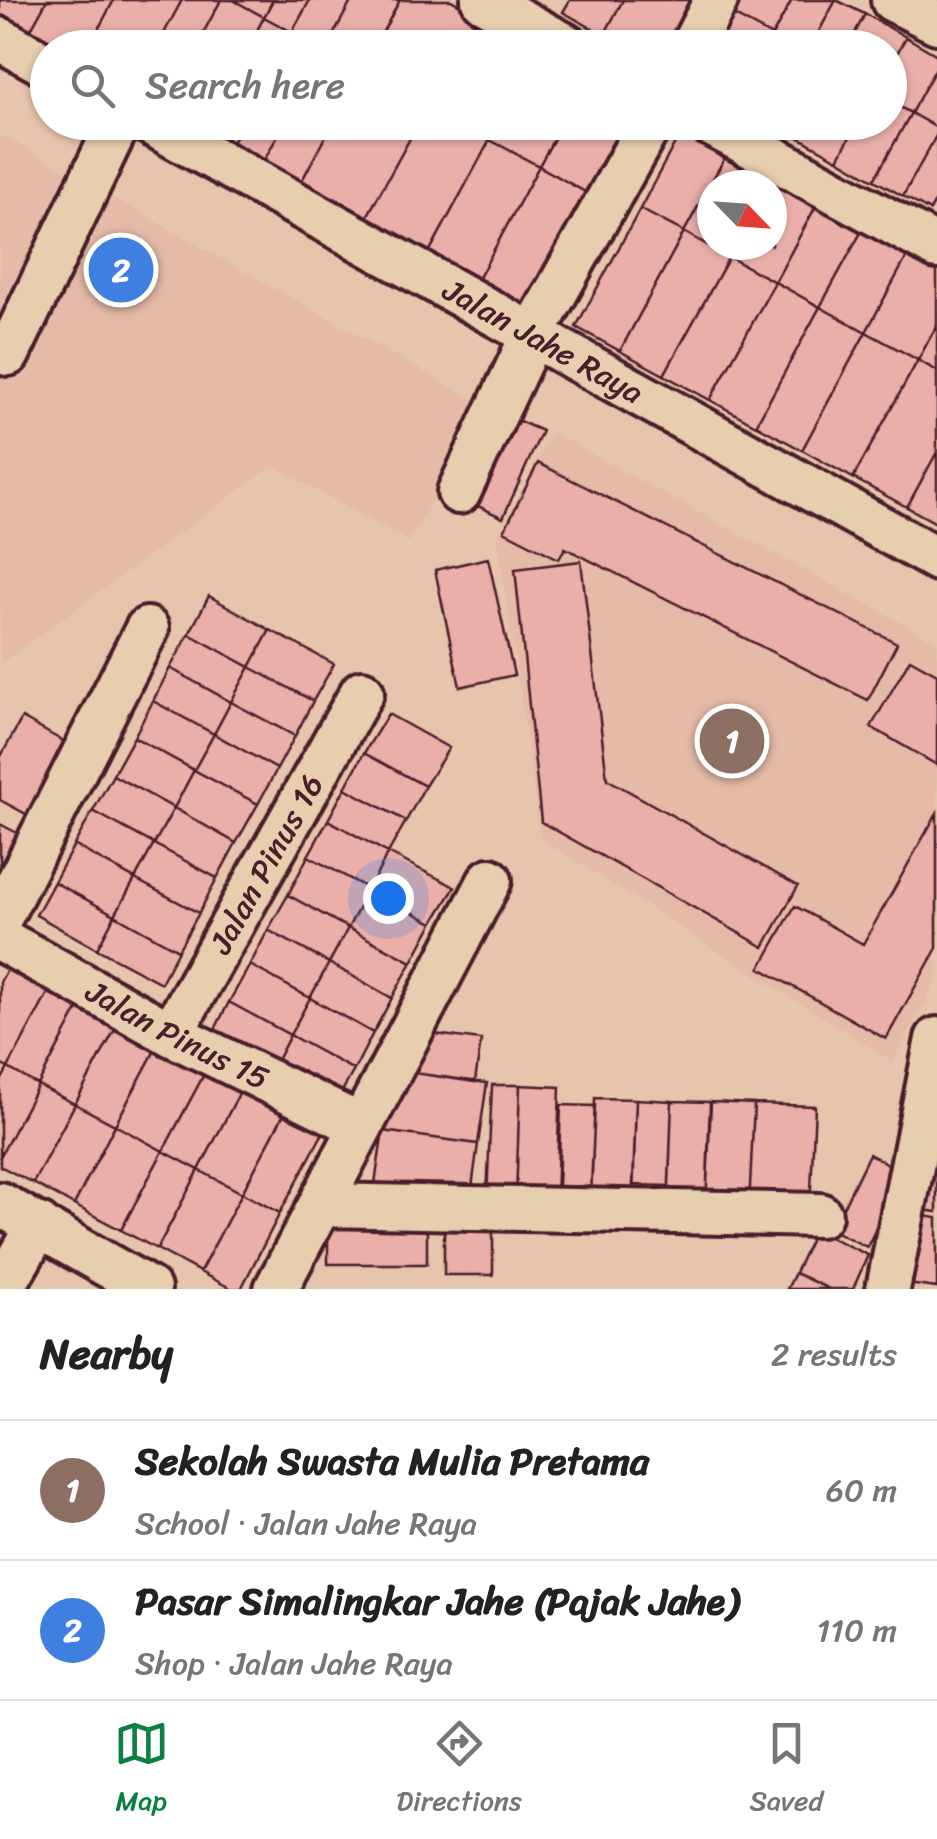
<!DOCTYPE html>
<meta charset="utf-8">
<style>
body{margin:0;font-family:Sriracha,sans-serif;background:#f6f6f6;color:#222}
.compass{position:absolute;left:697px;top:170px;width:90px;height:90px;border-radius:50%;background:#fff;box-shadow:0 2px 8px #0004;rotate:115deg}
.you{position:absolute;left:388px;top:898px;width:35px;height:35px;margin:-25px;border:8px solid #fff;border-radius:50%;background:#1a73e8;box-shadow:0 0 0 15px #1a73e833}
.badge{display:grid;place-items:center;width:65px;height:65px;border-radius:50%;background:#0b8043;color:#fff;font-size:32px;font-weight:700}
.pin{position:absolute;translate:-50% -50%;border:5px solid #fff;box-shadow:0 2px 10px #0006}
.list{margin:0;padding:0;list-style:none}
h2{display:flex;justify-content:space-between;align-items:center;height:130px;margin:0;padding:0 40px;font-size:42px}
h2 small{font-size:32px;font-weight:400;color:#767676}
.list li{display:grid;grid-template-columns:65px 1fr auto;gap:30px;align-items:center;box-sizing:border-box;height:140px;padding:0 40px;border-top:2px solid #e0e0e0}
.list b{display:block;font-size:38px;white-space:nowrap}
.list p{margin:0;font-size:32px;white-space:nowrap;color:#767676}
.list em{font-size:32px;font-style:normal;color:#767676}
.icon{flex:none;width:55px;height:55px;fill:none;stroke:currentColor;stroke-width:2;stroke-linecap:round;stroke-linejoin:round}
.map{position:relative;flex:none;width:937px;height:1289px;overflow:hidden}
.search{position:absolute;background:#fff;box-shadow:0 2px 8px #0004;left:30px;right:30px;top:30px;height:110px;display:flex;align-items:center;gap:25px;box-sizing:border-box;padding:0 35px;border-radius:55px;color:#767676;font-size:38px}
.sheet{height:410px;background:#fff}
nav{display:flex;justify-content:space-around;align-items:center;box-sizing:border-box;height:140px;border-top:2px solid #e0e0e0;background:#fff;font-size:28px;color:#767676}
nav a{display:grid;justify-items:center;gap:5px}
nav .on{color:#0b8043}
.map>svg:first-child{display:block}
</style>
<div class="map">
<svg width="937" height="1289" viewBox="0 0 937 1289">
<rect width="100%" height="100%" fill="#e7c5ac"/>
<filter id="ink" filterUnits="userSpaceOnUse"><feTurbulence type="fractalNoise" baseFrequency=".01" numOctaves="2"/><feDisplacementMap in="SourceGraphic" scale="20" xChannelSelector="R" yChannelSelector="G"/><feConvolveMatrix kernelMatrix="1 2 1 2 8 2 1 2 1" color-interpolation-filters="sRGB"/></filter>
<g filter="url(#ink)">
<!-- built -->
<path fill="#e5bba8" d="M0 134 485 406 409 542 273 466 0 664Z
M552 432 937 642V979L893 1062 541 839 497 537Z"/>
<!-- building -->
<path fill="#eaafa9" stroke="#4a1f2b" stroke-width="2.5" d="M0 0H47L25 40 0 26Z
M47 0H114L88 48H48L25 40Z
M114 0H182L156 48H88Z
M182 0H221L195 48H156Z
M221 0H233L264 17 248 48H195Z
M233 0H273L264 17Z
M273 0H310L292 32 264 17Z
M310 0H352L326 48 292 32Z
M352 0H400L374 48H326Z
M400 0H451L478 15 460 48H374Z
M570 0H623L604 35 563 12Z
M623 0H697L671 48H626L604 35Z
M742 0H792L772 36 733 15Z
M792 0H836L810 48H792L772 36Z
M836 0 865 14 847 48H810Z
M865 14 906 37 890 66V48H847Z
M478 15 538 48H460Z
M733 15 772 36 765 48H715Z
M264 17 292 32 284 48H248Z
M292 32 320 48H284Z
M906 37 937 55V66L911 113 890 102V66Z
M937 66V128L911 113Z
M890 102 911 113 874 180 838 159 858 122H890Z
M911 113 937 128V134L903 196 874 180Z
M207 122H243L228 150 200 135Z
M243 122H285L260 168 228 150Z
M285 122H333L298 188 260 168Z
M333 122H419L363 224 298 188Z
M419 122H458L490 140 426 258 363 224Z
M458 122H499L490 140Z
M499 122H563L539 166 490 140Z
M563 122H625L587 193 539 166Z
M686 122 734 141 684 232 640 209Z
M771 122H806L798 137Z
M806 122H858L838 159 798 137Z
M937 134V199L930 211 903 196Z
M490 140 539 166 475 285 426 258Z
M734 141 778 165 768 185H712V245H735L729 257 684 232Z
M778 165 824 191 775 282 729 257 735 245H772V185H768Z
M539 166 587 193 523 311 475 285Z
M824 191 870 216 820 307 775 282Z
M640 209 684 232 620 351 576 327Z
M870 216 916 240 866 332 820 307Z
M684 232 729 257 664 375 620 351Z
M916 240 937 252V325L918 360 866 332Z
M729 257 775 282 710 400 664 375Z
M775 282 820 307 756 425 710 400Z
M820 307 866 332 802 450 756 425Z
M937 325V371L918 360Z
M866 332 918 360 853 478 802 450Z
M918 360 937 371V452L907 507 853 478Z
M505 415 542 431 503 518 465 500Z
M937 452V521L936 523 907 507Z
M538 463 897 643 868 700 565 548 559 559 504 531Z
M488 558 514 675 460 687 435 570Z
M581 561 607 779 798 886 764 947 541 822 515 569Z
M209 596 270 630 250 667 189 634Z
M270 630 334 664 313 701 250 667Z
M189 634 250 667 231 702 170 668Z
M910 659 937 674V765L871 727Z
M250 667 313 701 295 736 231 702Z
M170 668 231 702 214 734 153 701Z
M153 701 214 734 194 770 134 737Z
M231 702 295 736 277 769 214 734Z
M388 714 449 748 425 786 364 753Z
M22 718 68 744 28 815 0 800V758Z
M214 734 277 769 258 804 194 770Z
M134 737 194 770 174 808 113 775Z
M364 753 425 786 406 821 345 788Z
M194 770 258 804 236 843 174 808Z
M113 775 174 808 154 844 93 811Z
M345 788 406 821 388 853 328 820Z
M174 808 236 843 217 878 154 844Z
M93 811 154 844 135 879 74 845Z
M937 813V948L886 1039 760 968 795 906 863 944Z
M328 820 388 853 369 889 308 856Z
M0 824 19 834 0 873Z
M154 844 217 878 199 913 135 879Z
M74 845 135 879 115 915 54 882Z
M388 853 455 887 433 923 369 889Z
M308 856 369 889 348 928 288 895Z
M135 879 199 913 178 950 115 915Z
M54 882 115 915 97 949 36 915Z
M369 889 433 923 412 962 348 928Z
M288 895 348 928 329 963 268 930Z
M115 915 178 950 161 983 97 949Z
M348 928 412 962 392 998 329 963Z
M268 930 329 963 310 998 250 965Z
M11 962 53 984 8 1068 0 1064V982Z
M329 963 392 998 373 1033 310 998Z
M250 965 310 998 290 1035 229 1002Z
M53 984 83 1000 38 1085 8 1068Z
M310 998 373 1033 354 1070 290 1035Z
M83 1000 120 1020 75 1104 38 1085Z
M229 1002 290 1035 273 1068 212 1035Z
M120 1020 160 1041 115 1125 75 1104Z
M420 1032 481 1040 475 1082 414 1073Z
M290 1035 354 1070 336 1102 273 1068Z
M160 1041 208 1067 163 1151 115 1125Z
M208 1067 243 1086 199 1170 163 1151Z
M8 1068 38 1085 0 1157V1083Z
M392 1070 487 1083 478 1144 383 1131Z
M38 1085 75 1104 33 1183 0 1166V1157Z
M492 1085H520L516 1199 487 1197Z
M520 1085 560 1087 556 1200 516 1199Z
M243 1086 287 1108 242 1193 199 1170Z
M595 1098 636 1099 633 1201 591 1199Z
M636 1099 672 1101 669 1186 633 1185Z
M672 1101 710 1102 706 1208 668 1207Z
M711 1102 754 1104 749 1207 706 1205Z
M75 1104 115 1125 74 1205 33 1183Z
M754 1104 815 1106 810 1210 749 1207Z
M561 1105 595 1106 591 1187 558 1186Z
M287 1108 325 1129 280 1213 242 1193Z
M115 1125 163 1151 121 1230 74 1205Z
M383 1131 478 1144 470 1202 374 1190Z
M937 1142V1212L921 1210Z
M163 1151 199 1170 157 1249 121 1230Z
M869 1154 903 1172 867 1247 832 1230Z
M199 1170 242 1193 200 1272 157 1249Z
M242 1193 280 1213 241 1289H232L200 1272Z
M917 1215 937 1218V1288L907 1284Z
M444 1226H493V1275H444Z
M328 1228H427V1264H328Z
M815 1230 868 1255 853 1289H829L795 1273Z
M795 1273 829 1289H787Z"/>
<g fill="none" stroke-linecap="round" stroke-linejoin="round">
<!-- minor casing -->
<g stroke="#4a1f2b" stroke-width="50">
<g id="minor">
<path d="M483 0 570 48"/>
<path d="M893 0 937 22"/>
<path d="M0 39 48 66"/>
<path d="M691 48 716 0"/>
<path id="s1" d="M148 122 937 559"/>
<path d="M707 122 937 247"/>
<path d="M8 354 119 122"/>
<path d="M459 492 533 334 651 122"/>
<path d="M0 918 147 629"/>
<path id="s2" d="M0 939 171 1034 361 1126"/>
<path id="s3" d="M171 1034 362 692"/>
<path d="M0 1204 149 1289"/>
<path d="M322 1205 820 1215"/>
<path d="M2 1289 39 1225"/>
<path d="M276 1289 490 880"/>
<path d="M888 1289 937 1039"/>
</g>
</g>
<!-- minor -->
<use href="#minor" stroke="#e6ceae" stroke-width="42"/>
</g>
</g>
<g text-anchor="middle" stroke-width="10" stroke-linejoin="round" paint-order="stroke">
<!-- street labels -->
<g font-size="32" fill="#4a1f2b" stroke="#e6ceae">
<text dy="11" stroke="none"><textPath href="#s1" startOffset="452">Jalan Jahe Raya</textPath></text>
<text dy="11" stroke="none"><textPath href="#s3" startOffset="195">Jalan Pinus 16</textPath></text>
<text dy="11" stroke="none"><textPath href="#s2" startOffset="202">Jalan Pinus 15</textPath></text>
</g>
</g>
</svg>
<svg class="compass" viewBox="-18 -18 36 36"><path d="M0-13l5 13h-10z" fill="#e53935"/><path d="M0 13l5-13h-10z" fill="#767676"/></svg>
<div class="you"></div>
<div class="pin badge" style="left:732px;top:741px;background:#8d6e63">1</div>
<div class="pin badge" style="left:121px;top:270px;background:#3f7fe0">2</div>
<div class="search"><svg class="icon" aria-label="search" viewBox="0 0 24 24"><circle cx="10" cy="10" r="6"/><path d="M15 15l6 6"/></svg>Search here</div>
</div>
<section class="sheet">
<h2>Nearby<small>2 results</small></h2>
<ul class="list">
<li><span class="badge" style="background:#8d6e63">1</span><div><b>Sekolah Swasta Mulia Pretama</b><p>School · Jalan Jahe Raya</p></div><em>60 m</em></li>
<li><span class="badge" style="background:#3f7fe0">2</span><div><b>Pasar Simalingkar Jahe (Pajak Jahe)</b><p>Shop · Jalan Jahe Raya</p></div><em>110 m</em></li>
</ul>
</section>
<nav>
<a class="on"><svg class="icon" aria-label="map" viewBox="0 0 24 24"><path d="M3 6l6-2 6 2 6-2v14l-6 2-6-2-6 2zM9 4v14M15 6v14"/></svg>Map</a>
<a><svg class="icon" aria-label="directions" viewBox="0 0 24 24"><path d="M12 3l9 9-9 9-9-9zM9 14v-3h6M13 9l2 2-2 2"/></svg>Directions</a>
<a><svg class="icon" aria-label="saved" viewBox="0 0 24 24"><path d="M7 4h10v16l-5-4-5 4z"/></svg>Saved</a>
</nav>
